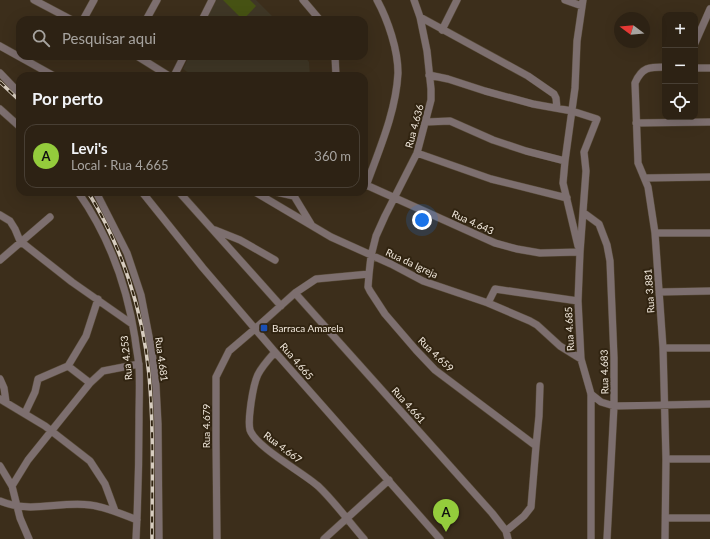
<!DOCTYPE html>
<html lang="pt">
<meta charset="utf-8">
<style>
body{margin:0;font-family:Lato,sans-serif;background:#392f22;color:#f1f3f6}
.controls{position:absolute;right:12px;top:12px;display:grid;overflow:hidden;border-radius:8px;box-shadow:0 4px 16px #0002}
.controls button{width:36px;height:36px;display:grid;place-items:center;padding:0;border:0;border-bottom:1px solid #483f34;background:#2d2214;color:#f1f3f6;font:20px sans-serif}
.compass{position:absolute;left:614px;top:12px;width:36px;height:36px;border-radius:50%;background:#2d2214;box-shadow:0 4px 16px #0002;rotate:286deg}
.you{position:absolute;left:422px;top:220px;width:14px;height:14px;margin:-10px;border:3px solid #fff;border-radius:50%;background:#1a73e8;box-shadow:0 0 0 6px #1a73e833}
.badge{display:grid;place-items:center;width:26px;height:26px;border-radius:50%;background:#94cc3c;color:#111;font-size:13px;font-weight:700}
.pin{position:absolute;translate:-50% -33px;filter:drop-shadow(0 1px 2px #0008)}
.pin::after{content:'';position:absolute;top:21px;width:14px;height:12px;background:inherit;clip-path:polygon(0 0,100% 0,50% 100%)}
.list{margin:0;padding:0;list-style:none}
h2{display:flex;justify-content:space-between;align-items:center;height:52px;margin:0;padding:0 16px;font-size:17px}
h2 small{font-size:13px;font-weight:400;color:#a7a4a0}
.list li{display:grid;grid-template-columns:26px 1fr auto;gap:12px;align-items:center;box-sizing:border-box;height:64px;margin:0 8px 8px;padding:0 8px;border:1px solid #483f34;border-radius:12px}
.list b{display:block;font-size:15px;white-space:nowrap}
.list p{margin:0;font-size:13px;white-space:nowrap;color:#a7a4a0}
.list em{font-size:13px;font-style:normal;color:#a7a4a0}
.icon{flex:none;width:22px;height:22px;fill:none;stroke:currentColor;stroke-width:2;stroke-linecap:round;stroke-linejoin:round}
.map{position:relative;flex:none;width:710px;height:539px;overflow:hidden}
.search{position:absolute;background:#2d2214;box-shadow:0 4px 16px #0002;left:16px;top:16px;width:352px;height:44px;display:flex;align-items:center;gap:10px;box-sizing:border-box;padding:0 14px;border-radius:12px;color:#a7a4a0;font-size:15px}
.panel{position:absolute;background:#2d2214;box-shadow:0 4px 16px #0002;left:16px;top:72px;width:352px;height:124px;border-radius:12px}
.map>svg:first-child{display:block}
</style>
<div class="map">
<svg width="710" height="539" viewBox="0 0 710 539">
<rect width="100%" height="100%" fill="#3c2e1b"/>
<!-- education -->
<path fill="#3f3726" d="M215 0H256L276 20H206Z
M189 56H304L309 62 310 76H193L183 69Z"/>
<!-- green -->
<path fill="#465213" d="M223 0H250L256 6 243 20Z"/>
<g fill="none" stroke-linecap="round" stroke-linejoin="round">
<!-- minor casing -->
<g stroke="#594c3a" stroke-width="8">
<path id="minor" d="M34 0 72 20
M303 0 320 20
M565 0 582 6
M420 17 528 76 554 94 556 98 557 108
M83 20 94 0
M146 20 157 0
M202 20 212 0
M442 30 457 0
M695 43 710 9
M0 46 54 76
M137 56 169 76
M335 56 336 76
M665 67C649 67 642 67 635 83L638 163 648 187 655 233 663 348 666 459 665 539
M695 68H710
M0 73 20 94
M429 75 448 79 485 91 533 104 572 111 597 119 584 152 586 171 580 252 578 301 581 359 591 394V539
M174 76 184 56
M0 109 20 127
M426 122 450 121 493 140 526 151 565 161
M636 123 710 122
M417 153 491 179 567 198
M645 178 710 177
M364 184 495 243 517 249 540 253 580 252
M366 186C379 150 396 112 398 73 398 50 388 20 377 0
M78 192C109 236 127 286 135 338 136 347 138 357 139 366 140 384 139 402 139 420 139 460 138 499 136 539
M96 192 127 253 141 295 152 352 156 386 158 424 159 539
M142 192 203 268 275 352 440 539
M179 192 281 306
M255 192 331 237 391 264 423 281 488 303 530 321 537 325 560 346 581 359
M276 192 294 196
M294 196 311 224
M584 213 599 224 607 245 610 261 614 358V406L607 539
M0 215 10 221 15 229 20 241 72 282 132 324
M215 230 240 240 275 260
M655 233H710
M578 246 563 183 565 161 575 88 577 41 583 0
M0 260 50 217
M369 274 371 256 376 236 385 216 417 153 431 100V89L427 51 420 17 414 0
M659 292 710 291
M295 293 492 513 506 531 508 539
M488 303 495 289 578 301
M663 348H710
M275 352C257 372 255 376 251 403 250 412 248 422 250 430 256 447 302 472 318 486 335 502 349 522 364 539
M68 366 90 383
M0 379 4 388 6 402
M591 394 601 402 614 406 710 404
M0 399 45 426 90 461 105 484 115 511
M25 413 35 392 38 379 68 366 86 336 98 299
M536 446 539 416 540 386
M666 459H710
M0 466 12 486 20 518 29 539
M12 486 28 460 90 383 103 371 139 364
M0 501C30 514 59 501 90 505 106 507 122 514 137 520
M666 518H710
M217 539 216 440V377L229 351 256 328 295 293 316 279 369 274 368 287 370 291 385 314 416 350 435 370 536 446 531 507 524 516 506 531
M324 539 389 480"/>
</g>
<!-- minor -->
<use href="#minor" stroke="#7d6f6f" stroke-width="7"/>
<!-- rail casing -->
<g stroke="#d7cdc0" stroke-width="3.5">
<path id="rail" d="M0 82 20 101
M88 192C122 247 143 311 149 375 154 429 152 485 152 539"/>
</g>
<!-- rail -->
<use href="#rail" stroke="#312411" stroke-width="2" stroke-dasharray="6" stroke-linecap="butt"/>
</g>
<!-- markers -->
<rect fill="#1a4fb4" stroke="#312411" stroke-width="1.5" x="260" y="324" width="8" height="8" rx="2"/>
<g text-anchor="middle" stroke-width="4" stroke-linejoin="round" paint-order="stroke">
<!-- street labels -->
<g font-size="10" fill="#f2e9dd" stroke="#312411">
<text transform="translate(414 126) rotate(-75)" y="4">Rua 4.636</text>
<text transform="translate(473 222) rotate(24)" y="4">Rua 4.643</text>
<text transform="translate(412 263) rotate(25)" y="4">Rua da Igreja</text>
<text transform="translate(649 291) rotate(-94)" y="4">Rua 3.881</text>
<text transform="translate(569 329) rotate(-93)" y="4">Rua 4.685</text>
<text transform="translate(436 354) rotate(44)" y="4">Rua 4.659</text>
<text transform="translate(126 358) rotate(-96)" y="4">Rua 4.253</text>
<text transform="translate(162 359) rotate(82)" y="4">Rua 4.681</text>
<text transform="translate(297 361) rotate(49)" y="4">Rua 4.665</text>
<text transform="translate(604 372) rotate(-91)" y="4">Rua 4.683</text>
<text transform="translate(409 405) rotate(48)" y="4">Rua 4.661</text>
<text transform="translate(206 426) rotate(-90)" y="4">Rua 4.679</text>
<text transform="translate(283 447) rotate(37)" y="4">Rua 4.667</text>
</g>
<!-- poi labels -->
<g font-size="10" fill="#f2e9dd" stroke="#312411" text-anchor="start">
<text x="272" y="332">Barraca Amarela</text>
</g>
</g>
</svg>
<div class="controls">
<button>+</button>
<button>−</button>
<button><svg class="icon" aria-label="locate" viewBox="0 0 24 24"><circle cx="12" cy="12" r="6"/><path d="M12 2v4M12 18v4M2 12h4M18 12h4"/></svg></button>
</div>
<svg class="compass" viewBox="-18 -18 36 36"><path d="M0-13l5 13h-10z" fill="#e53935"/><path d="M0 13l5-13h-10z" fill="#a7a4a0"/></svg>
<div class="you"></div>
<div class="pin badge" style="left:446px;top:532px">A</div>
<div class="search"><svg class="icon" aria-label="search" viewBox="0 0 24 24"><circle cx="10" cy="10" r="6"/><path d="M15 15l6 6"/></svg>Pesquisar aqui</div>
<section class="panel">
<h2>Por perto<small></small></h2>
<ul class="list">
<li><span class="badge">A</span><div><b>Levi's</b><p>Local · Rua 4.665</p></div><em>360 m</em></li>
</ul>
</section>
</div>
